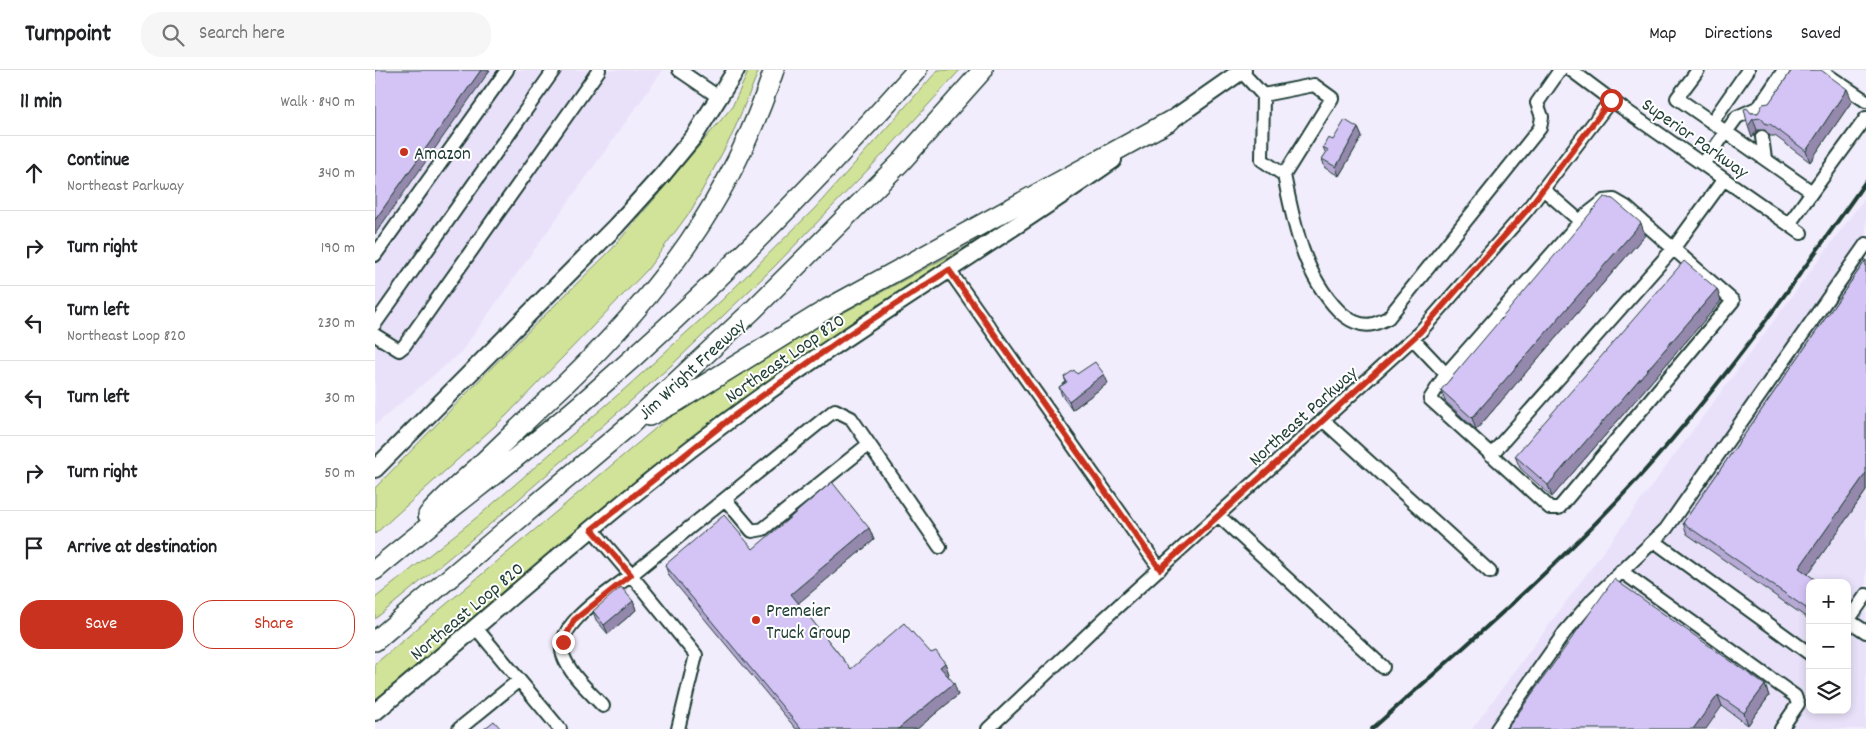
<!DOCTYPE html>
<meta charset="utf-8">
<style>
body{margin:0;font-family:Dekko,sans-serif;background:#f6f6f6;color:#202124}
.controls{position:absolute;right:15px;bottom:15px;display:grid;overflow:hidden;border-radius:10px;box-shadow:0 2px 8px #0003}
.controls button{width:45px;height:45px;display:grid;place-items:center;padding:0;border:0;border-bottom:1px solid #e0e0e0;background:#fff;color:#202124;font:25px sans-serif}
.stop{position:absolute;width:15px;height:15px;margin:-11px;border:4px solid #c8321e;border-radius:50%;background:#fff}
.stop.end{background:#c8321e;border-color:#fff;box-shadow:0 1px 5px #0008}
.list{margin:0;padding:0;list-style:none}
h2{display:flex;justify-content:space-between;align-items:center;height:65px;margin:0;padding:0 20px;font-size:21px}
h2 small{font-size:16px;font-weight:400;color:#757577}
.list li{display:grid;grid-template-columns:32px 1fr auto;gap:15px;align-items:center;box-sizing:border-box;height:75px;padding:0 20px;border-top:1px solid #e0e0e0}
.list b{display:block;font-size:19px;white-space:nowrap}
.list p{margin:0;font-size:16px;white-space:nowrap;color:#757577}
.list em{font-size:16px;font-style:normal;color:#757577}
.actions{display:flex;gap:10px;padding:15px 20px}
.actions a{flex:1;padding:11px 0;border:1px solid #c8321e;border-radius:20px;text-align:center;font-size:18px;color:#c8321e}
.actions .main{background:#c8321e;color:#fff}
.icon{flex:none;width:28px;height:28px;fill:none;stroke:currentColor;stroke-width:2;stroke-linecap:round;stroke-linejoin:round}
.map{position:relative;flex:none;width:1491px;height:659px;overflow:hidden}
header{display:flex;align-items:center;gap:30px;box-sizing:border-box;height:70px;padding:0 25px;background:#fff;border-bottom:1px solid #e0e0e0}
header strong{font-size:24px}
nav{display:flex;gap:28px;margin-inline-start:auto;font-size:18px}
.search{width:350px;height:45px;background:#f6f6f6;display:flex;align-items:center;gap:12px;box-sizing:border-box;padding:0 18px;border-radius:20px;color:#757577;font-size:19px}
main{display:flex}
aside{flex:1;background:#fff}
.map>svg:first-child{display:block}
</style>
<header>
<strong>Turnpoint</strong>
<div class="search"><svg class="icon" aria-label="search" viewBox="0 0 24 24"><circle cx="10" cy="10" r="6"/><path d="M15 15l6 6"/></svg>Search here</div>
<nav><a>Map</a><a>Directions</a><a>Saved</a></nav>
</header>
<main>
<aside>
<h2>11 min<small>Walk · 840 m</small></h2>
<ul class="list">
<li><svg class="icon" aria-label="ahead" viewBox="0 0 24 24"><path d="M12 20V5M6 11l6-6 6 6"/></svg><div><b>Continue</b><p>Northeast Parkway</p></div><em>340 m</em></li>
<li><svg class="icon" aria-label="right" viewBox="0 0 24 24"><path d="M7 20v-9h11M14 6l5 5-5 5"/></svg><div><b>Turn right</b></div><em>190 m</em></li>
<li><svg class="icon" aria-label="left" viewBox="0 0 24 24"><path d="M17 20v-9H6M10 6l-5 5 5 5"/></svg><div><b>Turn left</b><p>Northeast Loop 820</p></div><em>230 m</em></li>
<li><svg class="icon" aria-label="left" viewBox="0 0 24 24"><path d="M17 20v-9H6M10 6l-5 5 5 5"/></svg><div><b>Turn left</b></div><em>30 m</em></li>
<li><svg class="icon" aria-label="right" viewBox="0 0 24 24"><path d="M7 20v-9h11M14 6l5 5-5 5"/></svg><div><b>Turn right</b></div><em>50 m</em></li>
<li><svg class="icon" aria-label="arrive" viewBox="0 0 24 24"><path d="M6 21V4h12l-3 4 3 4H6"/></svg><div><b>Arrive at destination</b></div></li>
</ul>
<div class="actions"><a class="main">Save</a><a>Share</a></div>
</aside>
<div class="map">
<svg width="1491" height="659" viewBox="0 0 1491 659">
<rect width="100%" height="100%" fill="#f2edfc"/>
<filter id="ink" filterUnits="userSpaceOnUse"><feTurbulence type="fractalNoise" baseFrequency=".02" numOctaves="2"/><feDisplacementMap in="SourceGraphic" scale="10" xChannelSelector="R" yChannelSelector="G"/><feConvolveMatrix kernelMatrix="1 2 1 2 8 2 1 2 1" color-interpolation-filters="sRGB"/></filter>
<g filter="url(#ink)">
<!-- built -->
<path fill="#e9e1fa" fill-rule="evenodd" d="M0 0H288L86 282 0 355Z
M1491 126V659H1097ZM1435 513H1472V640H1435Z"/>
<!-- green -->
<path fill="#d0e398" stroke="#789066" d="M374 0H384L357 65 317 139 272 200 131 346 0 464V418L121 293 237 179 357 37Z
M563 0H585L512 80 399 197 299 293 120 450 0 549V528L106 444 253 316 347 230 440 138Z
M609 167C508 235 404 299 308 374 203 456 102 544 0 630V594L288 352 425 266Z"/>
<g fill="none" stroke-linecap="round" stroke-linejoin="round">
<!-- minor casing -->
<g stroke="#1f3d34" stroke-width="16">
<path id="minor" d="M304 0 345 28
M1196 0 1236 30 1426 163
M1323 0 1302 28 1351 62 1362 47 1384 37
M1445 0 1491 31
M866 1 888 25 887 90 909 105C919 154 928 204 964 241 973 250 986 257 998 254 1003 253 1008 250 1013 248L1165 58 1167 47 1162 33 1185 0
M888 25 939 15 957 28 909 105
M1384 45V37L1409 0
M1337 52 1373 0
M1387 67 1390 89
M1328 94 1351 62 1437 122 1414 154
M1168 119 1205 151
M1437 122 1491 48
M1239 130 1251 137 1358 231 1184 438H1175L1055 329 1071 304 1211 145 1229 131Z
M0 185 132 0
M574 200 785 499
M0 254 179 0
M0 265 24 280 29 276 224 0
M1038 269 1071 304
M949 351 1115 502
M1116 385 1298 179 1349 109
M350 429 377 461 388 459 494 374
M844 446 1008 597
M217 459 256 505 460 340 476 348 565 477
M1279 471 1435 584
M1246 501 1420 626 1423 634 1406 659
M1473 550 1491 562
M1472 552 1491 525
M101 558 185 659
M228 636C214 621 195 605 188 585 178 555 236 521 256 505L321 585 303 659
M84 659 143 611
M613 659 730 548 1045 262 1152 140 1236 30
M1122 659 1190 562 1219 528 1291 459 1491 174"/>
</g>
<!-- major casing -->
<g stroke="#1f3d34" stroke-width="20">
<path id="major" d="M785 58 868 0
M0 399 241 156 288 104 320 65 361 0
M0 642C119 544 233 439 358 347 481 256 612 178 738 90"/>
</g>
<!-- highway casing -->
<g stroke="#1f3d34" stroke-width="22">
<path id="highway" d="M274 346 303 331 452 239 795 51
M53 445C68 428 85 413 102 398 130 371 158 344 187 317 286 222 355 132 399 0
M0 500C71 440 146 387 215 326 331 225 440 115 542 0
M0 571 255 355 378 240 527 91 608 0"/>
</g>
<!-- minor -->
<use href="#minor" stroke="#fff" stroke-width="12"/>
<!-- major -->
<use href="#major" stroke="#fff" stroke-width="16"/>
<!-- highway -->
<use href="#highway" stroke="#fff" stroke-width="19"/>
<!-- rail -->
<path stroke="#1f3d34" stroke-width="4" d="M997 659C1089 577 1184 496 1266 405 1349 312 1420 212 1491 111"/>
</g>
<!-- wall -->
<path fill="#b6a9d4" stroke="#1f3d34" d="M1472 19 1477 31 1435 92 1400 66H1395L1390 60H1382L1377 68 1376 43H1383Z
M983 58 987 67 964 106 950 98 947 89 951 84 948 77 958 70Z
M1270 165 1101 360 1070 331 1066 320Z
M1491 190V421L1433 504 1435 513V550L1312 464 1308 453Z
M1342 219 1346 231 1177 427 1145 398 1140 386Z
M702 304 733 313 697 340 687 326 684 317 691 312 689 307Z
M494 458 499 470 423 533 476 599 556 583 570 593 574 604 573 605 583 625 542 659H421L294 506 290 495Z
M258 531 261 540 233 564 221 550 218 541Z
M1390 615 1394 626 1373 655 1347 636 1132 659Z"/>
<!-- shaded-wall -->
<path fill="#9489ac" stroke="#1f3d34" d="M106 0H115L0 164V150Z
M1472 19 1477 31 1435 92 1431 81Z
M1378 49 1382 60 1377 68 1373 56Z
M983 58 987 67 964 106 961 97Z
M1266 153 1270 165 1101 360 1097 348Z
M1342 219 1346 231 1177 427 1173 415Z
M729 304 733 313 697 340 694 331Z
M1491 403V421L1429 510 1424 498Z
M494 458 499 470 420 536 416 524Z
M258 531 261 540 233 564 229 555Z
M1435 533V549L1431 538Z
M570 593 574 604 570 608 565 597Z
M579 613 583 625 542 659H523Z
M1390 615 1394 626 1373 655 1369 643Z
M1343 625 1347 636 1331 659H1318Z"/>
<!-- building -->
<path fill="#d4c4f6" stroke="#1f3d34" d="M0 0H106L0 150Z
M1417 0H1446L1472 19 1431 81 1395 54H1391L1386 48 1378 49 1373 56 1369 39 1372 38 1376 43H1383L1388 34 1394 33Z
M970 50 983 58 961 97 947 89 953 80 948 77 953 68 958 70Z
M1229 127 1238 129 1266 153 1097 348 1066 320Z
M1491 190V403L1424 498 1445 513H1435V533L1431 538 1308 453Z
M1309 191 1342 219 1173 415 1140 386Z
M720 292 729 304 694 331 684 317 692 312 689 307 699 300 702 304Z
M457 412 494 458 416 524 476 599 529 553 556 583 561 581 570 593 565 597 579 613 523 659H426L290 495 349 445 378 479Z
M1239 509 1390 615 1369 643 1343 625 1318 659H1132Z
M246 517 258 531 229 555 218 541Z
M119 651 126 659H109Z"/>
</g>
<g fill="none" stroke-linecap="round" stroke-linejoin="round" filter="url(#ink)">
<!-- route -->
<path stroke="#c8321e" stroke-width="6" d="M188 572 199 550 256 505 217 459 356 348 468 268 574 200 785 499 1045 262 1152 140 1236 30"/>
</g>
<!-- markers -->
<g fill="#c8321e" stroke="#fff" stroke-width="2">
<circle cx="29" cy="82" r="5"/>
<circle cx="381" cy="550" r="5"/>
</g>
<g text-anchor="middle" stroke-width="4" stroke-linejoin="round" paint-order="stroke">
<!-- street labels -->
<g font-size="19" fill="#1f3d34" stroke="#fff">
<text transform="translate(1321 67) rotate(35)" y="7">Superior Parkway</text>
<text transform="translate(409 287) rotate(-35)" y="7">Northeast Loop 820</text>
<text transform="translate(316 298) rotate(-43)" y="7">Jim Wright Freeway</text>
<text transform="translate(927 345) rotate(-42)" y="7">Northeast Parkway</text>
<text transform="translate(91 540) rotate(-40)" y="7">Northeast Loop 820</text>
</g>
<!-- poi labels -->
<g font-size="19" fill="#1f3d34" stroke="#fff" text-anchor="start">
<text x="39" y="89">Amazon</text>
<text x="391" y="546">Premeier<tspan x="391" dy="22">Truck Group</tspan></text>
</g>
</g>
</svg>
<div class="controls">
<button>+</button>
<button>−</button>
<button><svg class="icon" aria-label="layers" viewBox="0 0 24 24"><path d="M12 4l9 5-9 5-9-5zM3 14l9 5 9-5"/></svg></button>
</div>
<div class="stop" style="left:1236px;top:30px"></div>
<div class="stop end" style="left:188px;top:572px"></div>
</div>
</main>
